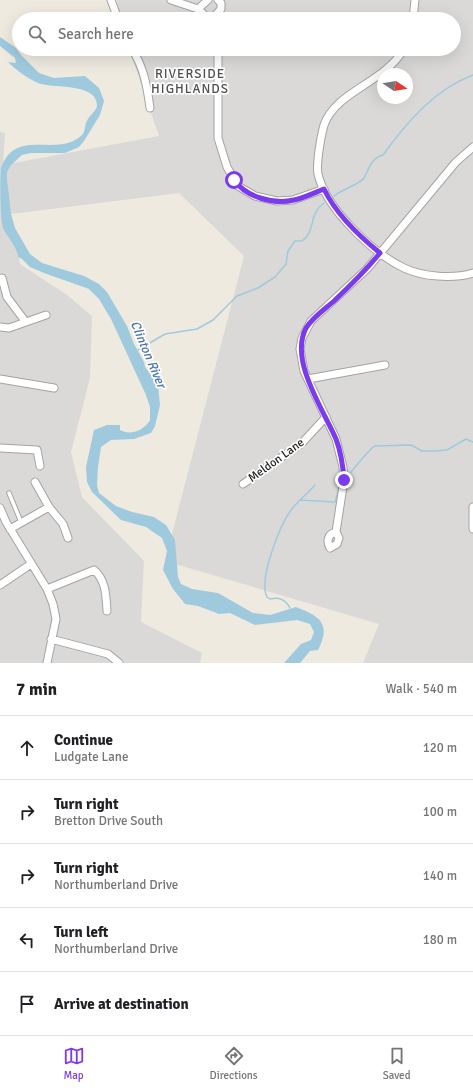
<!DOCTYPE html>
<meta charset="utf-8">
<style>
body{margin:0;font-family:Signika,sans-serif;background:#f6f6f6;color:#202124}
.compass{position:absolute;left:377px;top:68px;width:36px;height:36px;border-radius:50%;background:#fff;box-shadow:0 4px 16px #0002;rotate:102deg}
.stop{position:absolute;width:12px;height:12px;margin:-9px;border:3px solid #7c3aed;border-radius:50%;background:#fff}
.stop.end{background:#7c3aed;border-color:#fff;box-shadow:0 1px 4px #0008}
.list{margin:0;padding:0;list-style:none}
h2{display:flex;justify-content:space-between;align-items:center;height:52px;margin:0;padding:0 16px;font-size:17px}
h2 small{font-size:13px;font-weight:400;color:#757577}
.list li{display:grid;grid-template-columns:26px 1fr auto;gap:12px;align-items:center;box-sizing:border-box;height:64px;padding:0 16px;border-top:1px solid #e0e0e0}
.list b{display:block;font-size:15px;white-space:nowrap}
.list p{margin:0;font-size:13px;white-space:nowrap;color:#757577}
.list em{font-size:13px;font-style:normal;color:#757577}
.icon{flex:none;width:22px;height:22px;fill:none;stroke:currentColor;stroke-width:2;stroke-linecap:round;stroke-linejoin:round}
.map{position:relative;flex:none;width:473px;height:663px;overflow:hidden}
.search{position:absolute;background:#fff;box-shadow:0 4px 16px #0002;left:12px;right:12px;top:12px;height:44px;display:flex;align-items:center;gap:10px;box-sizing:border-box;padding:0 14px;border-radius:22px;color:#757577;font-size:15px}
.sheet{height:372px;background:#fff}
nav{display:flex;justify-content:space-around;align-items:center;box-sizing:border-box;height:56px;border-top:1px solid #e0e0e0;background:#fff;font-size:11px;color:#757577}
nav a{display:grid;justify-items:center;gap:2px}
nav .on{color:#7c3aed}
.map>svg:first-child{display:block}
</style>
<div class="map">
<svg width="473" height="663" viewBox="0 0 473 663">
<rect width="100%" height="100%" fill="#eeeae0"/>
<!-- residential -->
<path fill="#dad9d8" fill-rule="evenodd" d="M117 0H473V663H363L379 624 165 561 244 256 179 193 11 214 20 264 67 295 92 316 90 378 71 452 82 497 144 561 141 622 202 653 200 663H0V132L5 133 3 165 159 136 129 49H454V19H121ZM383 74H407V98H383Z"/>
<!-- water -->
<path fill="#9fcade" d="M0 37 16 48 21 55 39 73 54 78 85 76 99 88 104 101 100 115 84 141 79 147 65 153H31L22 155 11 165 7 172V179L11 214 15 228 30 254 42 263 84 276 99 284 107 292 127 326 134 344 144 362 145 367 158 385 160 405 155 426 151 433 134 439 111 440 101 447 98 467 97 485 99 493 116 506 132 512 154 517 166 525 175 540 178 577 181 584 192 589 218 593 253 613 270 615 296 607C319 616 332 623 318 650L310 651 300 663H284L301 644 311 640 314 632 310 624 297 620 255 625 230 613 219 614 198 606 185 604 173 589 163 570 167 551 162 538 146 527 121 520 92 492 87 482 86 467 94 430 107 425H120V430C130 436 145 430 150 420V407L146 395 111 319 99 299 89 289 44 273 30 267 22 259 18 257C18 248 7 237 3 228 0 217 0 179 1 168 16 126 57 159 82 135 86 131 84 125 87 121 89 115 96 112 97 106 98 82 51 89 38 83 27 78 16 70 8 62L16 63 15 58 0 46Z"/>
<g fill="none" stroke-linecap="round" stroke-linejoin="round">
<!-- stream -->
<path stroke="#9fcade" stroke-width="1.5" d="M334 196C341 190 360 184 364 178 369 169 371 158 383 155 406 123 435 89 473 75
M138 350 165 334 197 329 213 320 237 296 258 288 275 277 286 264 288 251 295 241H302C316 232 308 214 324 203
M347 477C352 471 370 448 375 446L411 445 422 451H435L447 450 466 439 473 442
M300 500 335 502 340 484
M290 608C285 599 279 597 270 599L267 597C258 580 280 525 291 510 298 501 307 494 315 485"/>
<!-- lane casing -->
<g stroke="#a3a3a3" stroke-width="5.5">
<path id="lane" d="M9 493 21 522"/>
</g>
<!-- street casing -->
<g stroke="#a3a3a3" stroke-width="9">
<path id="street" d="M111 0 118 19
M171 0 198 9 209 19
M198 9 208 0
M212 19 221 9V3L218 0
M413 19 415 0
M132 49C144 68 147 86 150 108
M218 49V138L227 167 238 186 255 196 277 201 293 200 324 189
M404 49C383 84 336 91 324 125 321 136 316 163 318 174 326 209 373 253 404 268 423 277 453 279 473 273
M2 278 7 297 25 321
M0 327 9 328 46 315
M0 379 54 388
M308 379 385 365
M0 448 37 450 40 466
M35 482 49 507 63 524 68 538
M243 484 302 443 326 417
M473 507V529
M0 508 6 522 47 589 53 604 56 619 47 663
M10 529 49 507
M336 532C328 534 326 541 330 548L337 544 339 538 336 532 344 480 343 467 336 439 304 371 300 349 302 338 311 321 367 269 456 162 473 147
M0 585 31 564
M47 589 94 570C106 580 106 596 107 611
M51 639 108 654 119 663"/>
</g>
<!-- lane -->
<use href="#lane" stroke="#fff" stroke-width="3.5"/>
<!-- street -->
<use href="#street" stroke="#fff" stroke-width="7"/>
</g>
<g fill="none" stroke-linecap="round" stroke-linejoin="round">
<!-- route -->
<path stroke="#7c3aed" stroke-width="5" d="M234 180C246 197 274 205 294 200 304 198 314 193 324 189 336 214 359 236 380 253 366 270 350 286 334 301 325 309 312 318 306 328 289 360 323 409 336 439 341 452 343 466 344 480"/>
</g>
<g text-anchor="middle" stroke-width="3.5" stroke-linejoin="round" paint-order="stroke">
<!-- street labels -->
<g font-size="12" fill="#1c1c1c" stroke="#fff">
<text transform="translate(276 460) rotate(-36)" y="4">Meldon Lane</text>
</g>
<!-- neighbourhood labels -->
<g font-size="13" letter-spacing="1" fill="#4f4f4f" stroke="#fff">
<text x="190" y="78">RIVERSIDE<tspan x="190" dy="15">HIGHLANDS</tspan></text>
</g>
<!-- water labels -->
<g font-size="13" font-style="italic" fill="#4571ae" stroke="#fff">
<text transform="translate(149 354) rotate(67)" y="5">Clinton River</text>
</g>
</g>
</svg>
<svg class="compass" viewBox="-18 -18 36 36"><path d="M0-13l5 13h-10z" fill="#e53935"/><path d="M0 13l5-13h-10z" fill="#757577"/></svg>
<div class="stop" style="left:234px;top:180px"></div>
<div class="stop end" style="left:344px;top:480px"></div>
<div class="search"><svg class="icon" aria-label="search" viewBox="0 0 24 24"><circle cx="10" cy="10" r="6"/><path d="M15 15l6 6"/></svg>Search here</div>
</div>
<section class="sheet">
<h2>7 min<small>Walk · 540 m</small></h2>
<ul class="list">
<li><svg class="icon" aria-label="ahead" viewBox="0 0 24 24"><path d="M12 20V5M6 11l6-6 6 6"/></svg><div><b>Continue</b><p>Ludgate Lane</p></div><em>120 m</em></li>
<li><svg class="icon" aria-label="right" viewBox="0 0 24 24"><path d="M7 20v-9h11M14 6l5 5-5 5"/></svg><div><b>Turn right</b><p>Bretton Drive South</p></div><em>100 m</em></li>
<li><svg class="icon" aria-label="right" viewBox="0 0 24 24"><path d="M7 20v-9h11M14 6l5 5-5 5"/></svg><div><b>Turn right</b><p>Northumberland Drive</p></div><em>140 m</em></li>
<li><svg class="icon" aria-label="left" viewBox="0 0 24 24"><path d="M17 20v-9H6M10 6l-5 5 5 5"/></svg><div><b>Turn left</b><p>Northumberland Drive</p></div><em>180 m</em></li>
<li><svg class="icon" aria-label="arrive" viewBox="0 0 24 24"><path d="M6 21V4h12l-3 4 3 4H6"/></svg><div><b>Arrive at destination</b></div></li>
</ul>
</section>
<nav>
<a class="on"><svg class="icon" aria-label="map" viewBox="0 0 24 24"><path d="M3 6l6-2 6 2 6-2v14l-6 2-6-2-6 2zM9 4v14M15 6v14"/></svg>Map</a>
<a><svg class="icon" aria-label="directions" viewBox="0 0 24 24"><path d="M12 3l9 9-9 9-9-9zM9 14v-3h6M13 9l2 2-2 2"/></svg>Directions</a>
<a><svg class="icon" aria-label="saved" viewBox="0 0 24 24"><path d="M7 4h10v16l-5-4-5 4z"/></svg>Saved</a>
</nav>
